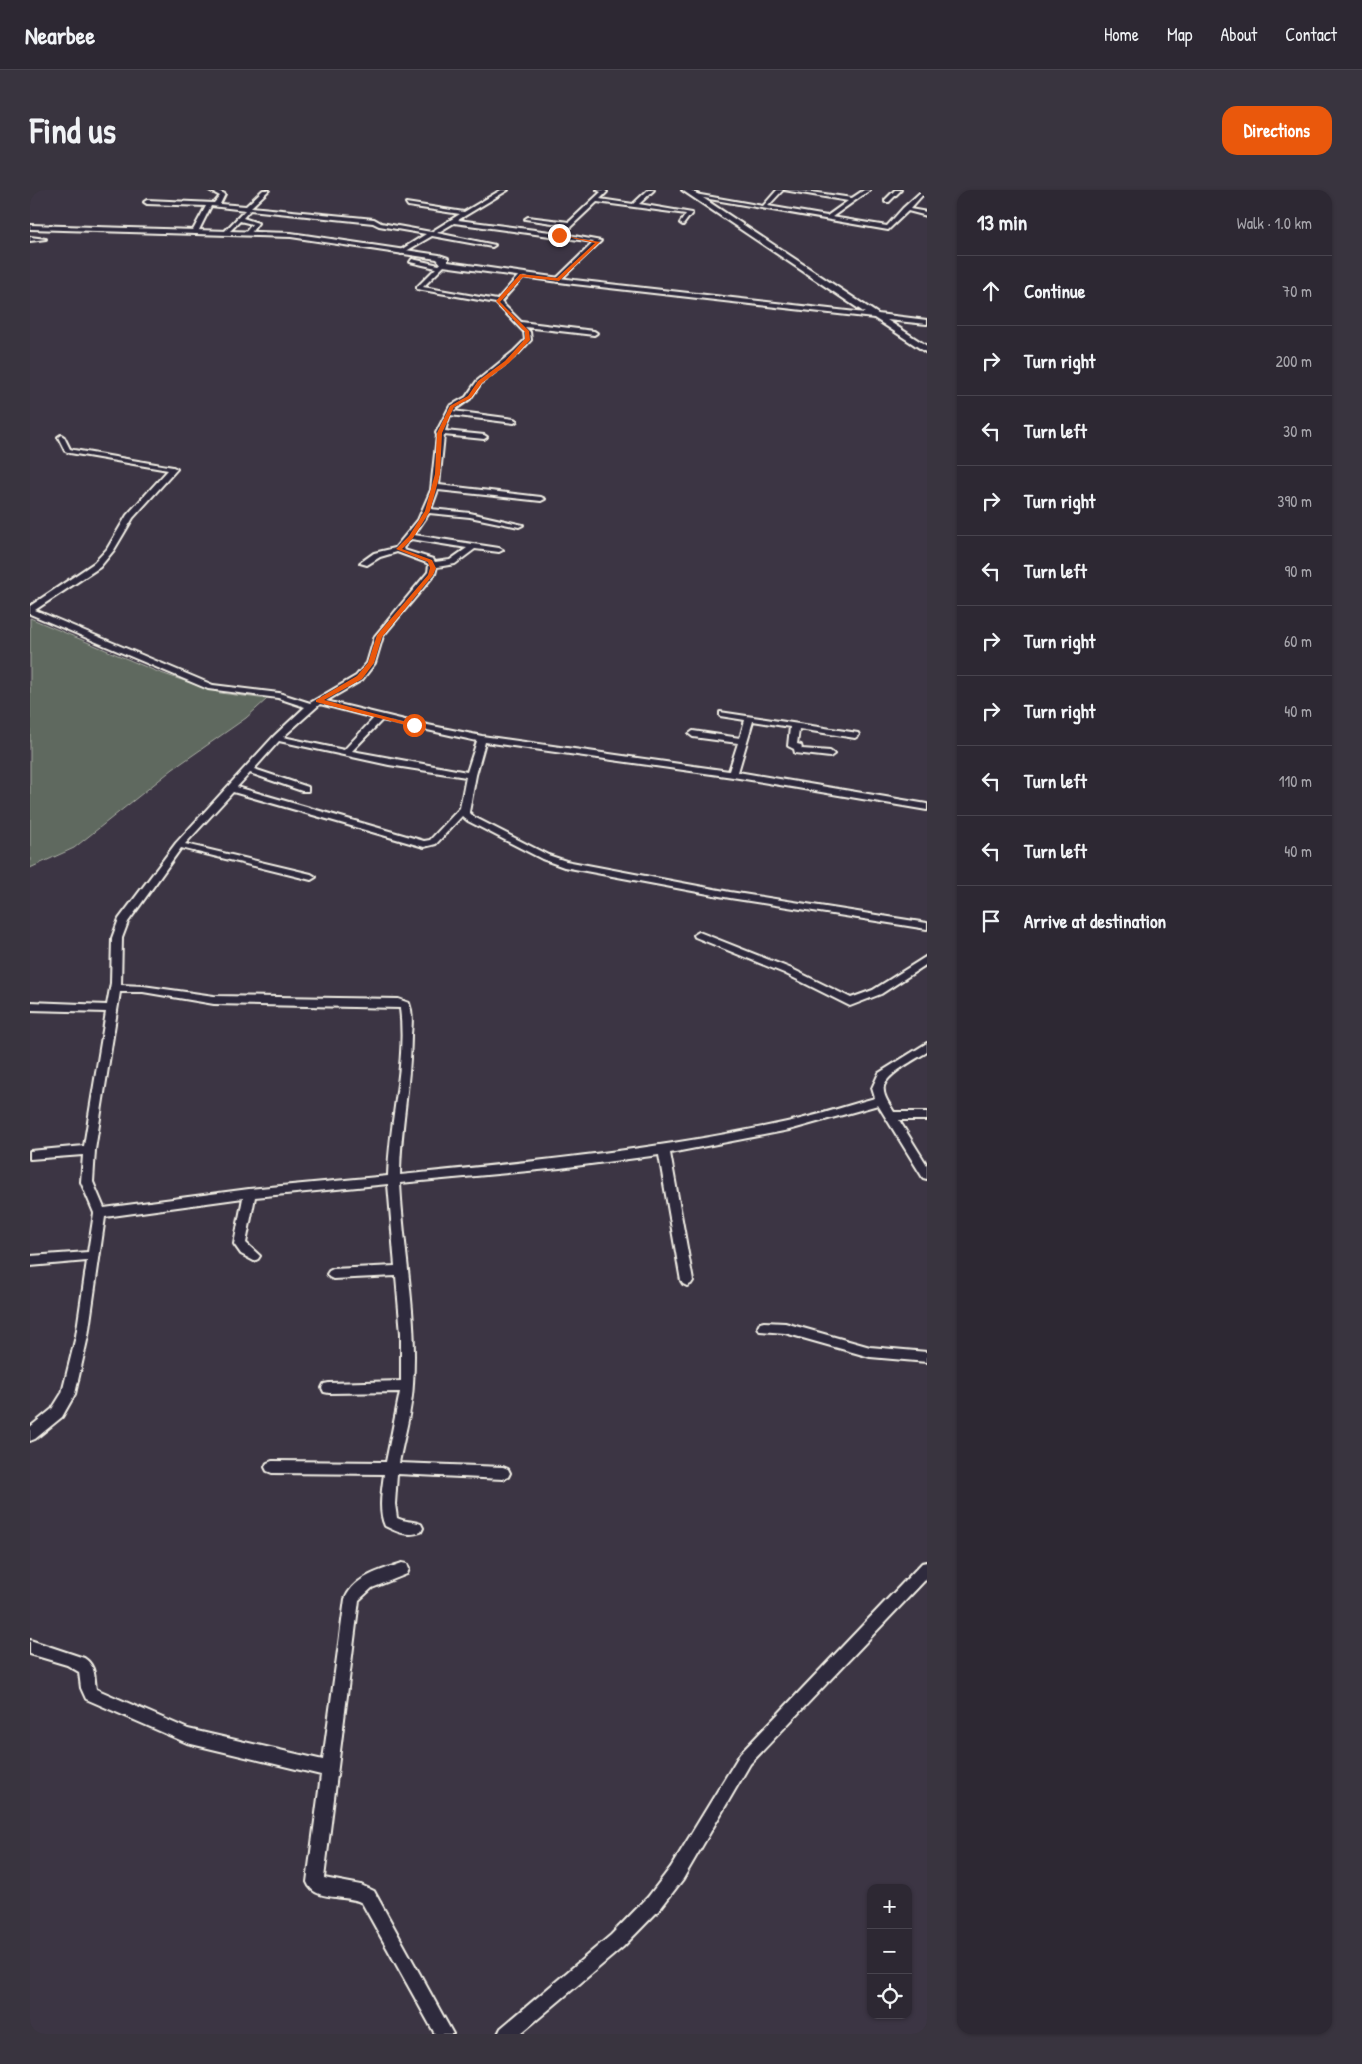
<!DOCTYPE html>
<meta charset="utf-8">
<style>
body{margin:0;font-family:"Patrick Hand",sans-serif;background:#39343f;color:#f1f3f6}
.controls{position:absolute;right:15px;bottom:15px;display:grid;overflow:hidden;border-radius:10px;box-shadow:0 1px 4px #0004}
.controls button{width:45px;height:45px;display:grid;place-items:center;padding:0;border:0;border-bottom:1px solid #48444e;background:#2d2833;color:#f1f3f6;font:25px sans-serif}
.stop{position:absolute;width:15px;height:15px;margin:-11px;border:4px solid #ea580c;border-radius:50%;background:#fff}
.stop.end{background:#ea580c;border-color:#fff;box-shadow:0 1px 5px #0008}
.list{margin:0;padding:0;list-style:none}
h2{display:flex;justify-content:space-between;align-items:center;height:65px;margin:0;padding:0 20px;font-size:21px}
h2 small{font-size:16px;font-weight:400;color:#a7a6ac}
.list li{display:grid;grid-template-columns:32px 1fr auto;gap:15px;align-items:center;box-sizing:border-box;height:70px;padding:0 20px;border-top:1px solid #48444e}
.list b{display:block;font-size:19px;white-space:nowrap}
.list em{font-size:16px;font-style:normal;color:#a7a6ac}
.icon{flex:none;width:28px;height:28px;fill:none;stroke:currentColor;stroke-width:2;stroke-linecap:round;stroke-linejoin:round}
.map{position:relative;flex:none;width:897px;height:1844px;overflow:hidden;border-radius:15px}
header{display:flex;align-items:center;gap:30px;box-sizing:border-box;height:70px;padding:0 25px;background:#2d2833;border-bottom:1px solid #48444e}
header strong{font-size:24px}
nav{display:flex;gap:28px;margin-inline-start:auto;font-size:18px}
.intro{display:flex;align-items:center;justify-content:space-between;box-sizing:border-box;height:120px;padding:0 30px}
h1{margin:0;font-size:35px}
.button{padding:12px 22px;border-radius:15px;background:#ea580c;color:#fff;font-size:18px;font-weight:700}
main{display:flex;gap:30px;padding:0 30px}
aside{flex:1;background:#2d2833;border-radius:15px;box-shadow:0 1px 4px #0004}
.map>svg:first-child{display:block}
</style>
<header>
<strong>Nearbee</strong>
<nav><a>Home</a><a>Map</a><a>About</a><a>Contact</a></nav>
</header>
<div class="intro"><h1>Find us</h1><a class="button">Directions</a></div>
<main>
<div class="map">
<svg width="897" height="1844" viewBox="0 0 897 1844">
<rect width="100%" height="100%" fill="#3c3544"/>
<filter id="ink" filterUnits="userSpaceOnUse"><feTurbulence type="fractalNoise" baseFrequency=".02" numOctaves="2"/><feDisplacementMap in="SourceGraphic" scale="10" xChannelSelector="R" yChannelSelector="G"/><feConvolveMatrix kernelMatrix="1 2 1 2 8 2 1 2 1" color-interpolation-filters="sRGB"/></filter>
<g filter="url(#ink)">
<!-- green -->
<path fill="#5e695e" stroke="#a9ada3" d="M0 428 128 482 190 503 237 509 216 528 143 579 44 658 0 678Z"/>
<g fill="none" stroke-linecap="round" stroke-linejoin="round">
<!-- street casing -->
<g stroke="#f4f1e8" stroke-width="4">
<path id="street" d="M179 0H186L195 4 190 14 216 16 233 0H239L221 17 344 29 351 33 401 42 430 24 378 16 376 13 434 22 471 0H478L428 30 528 43 536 35 495 29 498 27 539 32 571 2 567 0H574L577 2 570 9 603 14 618 0H624L609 14 662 23 653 35 650 33 656 24 567 12 533 44 571 51 528 92 526 91V89L564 52 424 33 407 43 465 55 462 57 402 46 371 64 369 61 396 44 349 36 343 33 220 20 213 28 228 33 220 44 215 43 222 34 210 31 196 45 194 42 215 20 181 16 168 42 165 44 162 42 176 16 117 14 114 12 117 10 184 13 190 6Z
M747 0H753L738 16 797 26 818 11 754 0H767L822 8 834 0H840L802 27 857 36 873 18 893 0H897L880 19 897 22V26L878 21 858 40 662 6 665 4 733 16Z
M865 0H871L859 12H855V10Z
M0 47 16 49 0 51Z
M382 69 409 75 413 72 416 74 393 97 467 110 490 84H494V86L471 112 491 132 564 141 567 143 564 145 495 137 500 142 501 150 489 163 451 193 440 209 423 221 484 229 487 231 484 233 420 225 415 241 454 245 457 247 454 249 414 245 409 295 511 307 515 309 511 311 408 300 401 319 440 323 493 335 489 337 440 327 399 323 384 345 469 358 473 360 469 362 445 359 425 374 407 377 405 384 353 446 345 473 332 490 296 511 383 532 452 546 699 581 708 553 663 547 659 544 663 541 710 548 715 530 690 526V522L828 543 829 545 825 548 769 539 767 554 771 555 772 559 800 561 804 564 800 567 765 563 764 559 758 556 760 537 723 531 708 582 897 614V620L703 587 455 552 446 585 439 622 444 627 518 665 536 671 700 702 897 733V739L700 708 534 677 512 669 438 631 432 626 406 654 394 657 203 602 155 654 281 684 286 687 281 690 151 658 98 732 92 748 91 795 113 796 184 806 368 809 379 813C383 823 382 834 381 844 381 891 370 938 370 985 500 972 629 960 757 932 787 926 816 916 845 908L842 898 849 883 897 853V862C886 869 857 884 854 896 852 905 860 915 864 922H897V930H869L897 975V989L893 988 848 915 759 940 640 963 663 1091 661 1094 657 1096 653 1094 651 1091 629 965 530 978 370 993C373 1060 388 1127 383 1194 382 1220 374 1246 369 1273L473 1277 478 1279 480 1283 478 1287 473 1289 367 1284 365 1314 367 1328C375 1332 383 1331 391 1334L393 1338 391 1342C378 1347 367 1342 355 1336 348 1321 352 1300 354 1284L242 1283 237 1281 235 1277 237 1273 242 1271 356 1272 370 1202 299 1203 294 1202 292 1198 294 1194 299 1193 371 1191V1143L366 1086 303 1089 299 1087 297 1084 299 1081 303 1079 365 1076 358 994 225 1007 216 1053 230 1066 228 1069 224 1071 211 1064 204 1054 213 1008 75 1027 58 1146 45 1204 32 1227 5 1249 0 1251V1237L22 1219 32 1203 46 1146 57 1071 0 1076V1066L58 1062 64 1023 51 992 53 965 0 969V961L54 956 76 822 0 820V812L77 815 81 793 82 748 89 729 146 653 244 546 275 517 248 508 178 499 0 424V416L64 373 77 359 97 325 138 280 40 263 35 261 28 247 31 245 34 247 40 259 44 260 143 277 147 279 103 328 84 360 70 377 5 420 183 495 249 503 280 513 326 486 337 473 345 446 398 382 399 375 397 373 367 362 350 367 337 375 330 373 344 363 365 358 388 330 401 300 407 245 406 243 420 216 436 207 447 191 484 161 495 150 494 142 466 113 387 99V97L406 78 380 72ZM381 349 437 358 420 370 405 372 403 369 374 360 373 358ZM290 514 344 528 314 560 253 547ZM352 530 447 551 437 582 322 561ZM249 551 359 575 436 587 430 618 400 650 394 651 207 597 220 583 272 601H278V597L224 579ZM90 802H113L184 814 370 818C377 874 359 930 358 986L219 999 74 1018 63 992 65 960Z
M669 742 762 779 821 808 843 800 897 766V774L851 804 820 816 754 783 665 747 664 745Z
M734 1132 755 1133 840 1157 897 1162V1172L840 1167 755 1143 730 1141 728 1137 730 1133Z
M897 1372V1388L720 1574 653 1689 630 1719 593 1757 490 1844H468L471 1838 581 1745 618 1707 641 1677 710 1564 892 1373Z
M372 1373 377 1374 379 1379 377 1384 342 1398 329 1410 294 1688 331 1695 344 1701 423 1844H405L332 1713C316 1703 285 1713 277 1692L291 1585 157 1553 56 1509 51 1498 49 1482 37 1475 0 1464V1450L54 1468C66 1476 64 1486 66 1499L158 1539 293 1570 315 1409C325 1386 350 1381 372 1373Z"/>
</g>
<!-- secondary casing -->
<g stroke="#f4f1e8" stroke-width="4">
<path id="secondary" d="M652 0H661L848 124 897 130V134L857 130 897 156V163L844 128 544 94 413 76 407 69 261 47 0 39V35L261 43 409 65 418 68V72L544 90 835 123Z"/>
</g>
<!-- street -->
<use href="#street" fill="#2f2a3d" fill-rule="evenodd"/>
<!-- secondary -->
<use href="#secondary" fill="#2f2a3d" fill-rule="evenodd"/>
</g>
</g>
<!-- route -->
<path fill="#ea580c" d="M528 45 570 52 529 91 493 87 470 112 499 141 500 150 479 173 452 193 441 208 424 217 412 243 410 284 400 321 383 348 372 359 402 370 406 378 403 385 352 447 344 473 332 489 294 510 387 535 384 537 286 512V510L327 486 338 473 347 445 398 385 400 378 398 372 366 359 379 346 395 321 405 284 407 243 420 216 438 206 448 191 475 171 495 149V142L466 111 490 84 527 88 565 53Z"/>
</svg>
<div class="controls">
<button>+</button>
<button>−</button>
<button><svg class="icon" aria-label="locate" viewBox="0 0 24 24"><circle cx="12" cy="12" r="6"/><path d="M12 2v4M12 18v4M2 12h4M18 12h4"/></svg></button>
</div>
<div class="stop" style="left:384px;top:535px"></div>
<div class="stop end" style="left:529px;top:45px"></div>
</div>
<aside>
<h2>13 min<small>Walk · 1.0 km</small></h2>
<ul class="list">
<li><svg class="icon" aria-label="ahead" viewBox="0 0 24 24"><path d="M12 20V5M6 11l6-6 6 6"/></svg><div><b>Continue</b></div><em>70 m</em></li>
<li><svg class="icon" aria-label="right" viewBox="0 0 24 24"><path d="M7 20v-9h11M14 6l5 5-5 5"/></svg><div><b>Turn right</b></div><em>200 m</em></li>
<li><svg class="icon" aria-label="left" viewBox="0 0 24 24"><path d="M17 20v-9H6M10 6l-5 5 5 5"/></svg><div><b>Turn left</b></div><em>30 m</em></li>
<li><svg class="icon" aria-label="right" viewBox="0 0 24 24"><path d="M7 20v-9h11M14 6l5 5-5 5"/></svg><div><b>Turn right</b></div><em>390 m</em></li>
<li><svg class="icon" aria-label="left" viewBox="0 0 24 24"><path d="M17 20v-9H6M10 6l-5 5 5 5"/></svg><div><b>Turn left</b></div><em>90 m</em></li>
<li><svg class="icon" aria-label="right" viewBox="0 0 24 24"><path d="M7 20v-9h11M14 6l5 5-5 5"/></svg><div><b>Turn right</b></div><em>60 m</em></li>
<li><svg class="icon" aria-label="right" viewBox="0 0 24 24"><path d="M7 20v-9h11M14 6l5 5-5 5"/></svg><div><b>Turn right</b></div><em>40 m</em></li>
<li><svg class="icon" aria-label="left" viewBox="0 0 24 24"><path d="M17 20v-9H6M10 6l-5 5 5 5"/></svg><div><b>Turn left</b></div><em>110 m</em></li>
<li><svg class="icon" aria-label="left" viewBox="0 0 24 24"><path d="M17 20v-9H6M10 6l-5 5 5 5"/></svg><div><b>Turn left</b></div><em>40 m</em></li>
<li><svg class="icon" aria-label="arrive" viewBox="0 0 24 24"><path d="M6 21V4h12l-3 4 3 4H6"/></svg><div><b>Arrive at destination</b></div></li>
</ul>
</aside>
</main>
